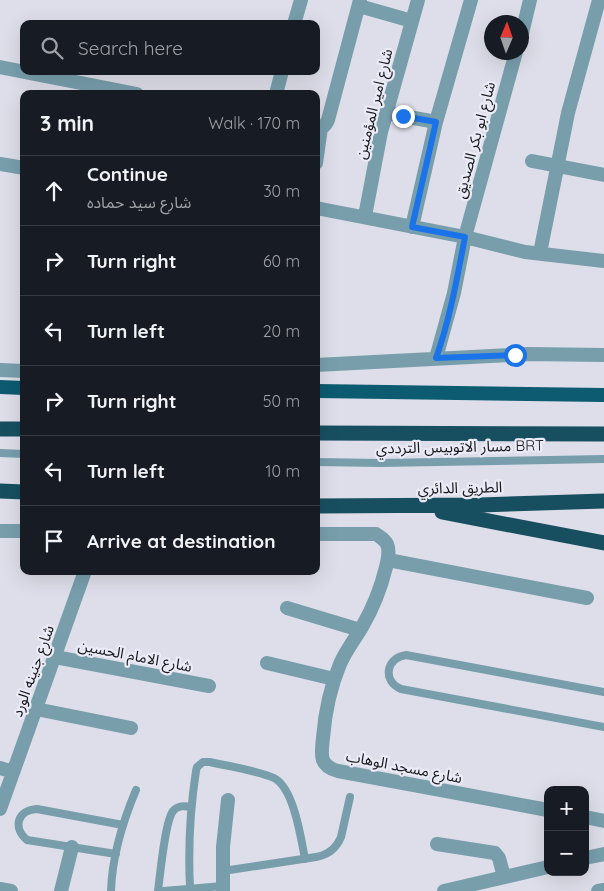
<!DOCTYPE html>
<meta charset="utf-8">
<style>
body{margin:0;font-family:Quicksand,"Noto Sans Arabic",sans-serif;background:#242831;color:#f1f3f6}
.controls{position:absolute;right:15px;bottom:15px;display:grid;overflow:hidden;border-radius:10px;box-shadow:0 5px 20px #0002}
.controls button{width:45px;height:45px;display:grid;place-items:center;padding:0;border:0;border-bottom:1px solid #363941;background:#171b24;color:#f1f3f6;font:25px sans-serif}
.compass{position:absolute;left:484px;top:15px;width:45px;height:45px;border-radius:50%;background:#171b24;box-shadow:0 5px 20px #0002;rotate:2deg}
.stop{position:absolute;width:15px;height:15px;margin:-11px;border:4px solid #1a73e8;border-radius:50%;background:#fff}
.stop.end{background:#1a73e8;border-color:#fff;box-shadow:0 1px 5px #0008}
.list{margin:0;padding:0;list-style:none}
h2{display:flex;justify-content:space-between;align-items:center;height:65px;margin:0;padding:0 20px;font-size:21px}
h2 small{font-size:16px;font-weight:400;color:#9ea1a6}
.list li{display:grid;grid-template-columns:32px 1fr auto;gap:15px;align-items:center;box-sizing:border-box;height:70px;padding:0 20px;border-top:1px solid #363941}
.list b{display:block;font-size:19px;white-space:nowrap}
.list p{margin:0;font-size:16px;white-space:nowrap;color:#9ea1a6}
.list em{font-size:16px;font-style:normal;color:#9ea1a6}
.icon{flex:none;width:28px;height:28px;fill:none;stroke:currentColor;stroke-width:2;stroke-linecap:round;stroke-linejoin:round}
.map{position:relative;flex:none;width:604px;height:891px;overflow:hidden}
.search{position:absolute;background:#171b24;box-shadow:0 5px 20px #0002;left:20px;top:20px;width:300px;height:55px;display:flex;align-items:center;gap:12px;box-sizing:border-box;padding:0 18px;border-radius:10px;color:#9ea1a6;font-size:19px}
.panel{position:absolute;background:#171b24;box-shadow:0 5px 20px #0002;left:20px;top:90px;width:300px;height:485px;border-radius:10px}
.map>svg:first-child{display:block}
</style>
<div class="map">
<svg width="604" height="891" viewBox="0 0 604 891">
<rect width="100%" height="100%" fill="#dddee9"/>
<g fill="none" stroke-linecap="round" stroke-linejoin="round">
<!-- service -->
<path stroke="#789eac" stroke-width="8" d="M0 453 24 454
M316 462 380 463 604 459
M604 692 406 655C386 658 382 681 401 689L604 727
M116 854 27 840C12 827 18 810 37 809L123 825
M223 871 316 857C328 855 336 849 341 837L350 797
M190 887C188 848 190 810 196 771L197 767 203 762H210C227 766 260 771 274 778 294 788 301 839 305 859
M111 891C112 856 123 821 136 790
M158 891C160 876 165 821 173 811 178 805 185 806 191 807
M164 891 223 886"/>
<!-- minor -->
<path stroke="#789eac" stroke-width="14" d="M359 6 412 21
M294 24 301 0
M522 33 530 0
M0 67 137 94
M276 94 282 71
M387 113 436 122
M316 128C323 128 325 126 328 120L360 0
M532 161 604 175
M316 163 321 128
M0 164 24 168
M316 208 465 237 525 252 604 261
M365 216 381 132 418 0
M412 227 436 122 471 0
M540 253 568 113 599 0
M436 358 454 293 465 237 516 52
M316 365 528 354 604 355
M0 370 24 371
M0 531H24
M316 534H376C380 537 384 539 387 544 390 551 388 559 386 567 381 588 373 608 362 627 355 639 346 650 340 664 330 688 325 712 323 738 321 755 319 766 338 771L548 810
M388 560 587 598
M287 608 360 630
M55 657 209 686
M267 663 334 679
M36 709 131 728
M0 768 13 772
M0 809 85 571
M585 817 604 821
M437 844 495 853 499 858 504 877
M585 858 604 854
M0 889 11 891
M61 891 72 847
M223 891V847L228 800
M444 891 548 867
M598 891 604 890"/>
<!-- trunk -->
<path stroke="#0c5b70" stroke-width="14" d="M0 387 24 388
M316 391 604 395"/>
<!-- motorway -->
<path stroke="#184f60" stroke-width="15" d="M0 429H24
M316 433 604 434
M0 491 24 492
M316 506 480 505 604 501
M442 512 604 543"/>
</g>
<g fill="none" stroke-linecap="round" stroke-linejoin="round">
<!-- route -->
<path stroke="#1a73e8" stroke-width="6" d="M403 116 436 122 412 227 465 237C457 278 450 319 436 358L515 355"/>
</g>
<g text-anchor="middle" stroke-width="4.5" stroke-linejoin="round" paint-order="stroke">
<!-- street labels -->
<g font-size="15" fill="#17171b" stroke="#eaebf6">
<text transform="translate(374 104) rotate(-76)" y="5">شارع امير المؤمنين</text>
<text transform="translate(475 140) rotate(-75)" y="5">شارع ابو بكر الصديق</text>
<text transform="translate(460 447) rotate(-1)" y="5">مسار الاتوبيس الترددي BRT</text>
<text transform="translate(460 488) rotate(-1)" y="5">الطريق الدائري</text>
<text transform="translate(135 656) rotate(11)" y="5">شارع الامام الحسين</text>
<text transform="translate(33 671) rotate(-70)" y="5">شارع جنينه الورد</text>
<text transform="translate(404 767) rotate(11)" y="5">شارع مسجد الوهاب</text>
</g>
</g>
</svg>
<div class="controls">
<button>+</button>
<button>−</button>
</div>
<svg class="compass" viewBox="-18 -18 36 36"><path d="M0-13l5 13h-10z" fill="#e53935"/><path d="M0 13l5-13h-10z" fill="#9ea1a6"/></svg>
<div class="stop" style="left:515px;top:355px"></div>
<div class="stop end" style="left:403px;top:116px"></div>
<div class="search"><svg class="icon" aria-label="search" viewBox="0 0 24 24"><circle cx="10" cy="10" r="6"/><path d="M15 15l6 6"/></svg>Search here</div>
<section class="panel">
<h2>3 min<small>Walk · 170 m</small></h2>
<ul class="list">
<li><svg class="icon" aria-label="ahead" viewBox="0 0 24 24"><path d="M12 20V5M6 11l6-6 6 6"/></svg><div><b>Continue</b><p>شارع سيد حماده</p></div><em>30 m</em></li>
<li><svg class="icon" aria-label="right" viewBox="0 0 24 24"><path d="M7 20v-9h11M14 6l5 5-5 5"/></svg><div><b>Turn right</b></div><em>60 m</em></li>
<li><svg class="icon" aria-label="left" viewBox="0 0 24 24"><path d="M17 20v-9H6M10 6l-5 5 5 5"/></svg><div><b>Turn left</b></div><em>20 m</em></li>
<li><svg class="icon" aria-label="right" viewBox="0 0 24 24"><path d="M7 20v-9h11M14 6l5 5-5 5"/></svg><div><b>Turn right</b></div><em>50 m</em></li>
<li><svg class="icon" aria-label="left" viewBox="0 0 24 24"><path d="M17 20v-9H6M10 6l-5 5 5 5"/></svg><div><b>Turn left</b></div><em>10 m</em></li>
<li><svg class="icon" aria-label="arrive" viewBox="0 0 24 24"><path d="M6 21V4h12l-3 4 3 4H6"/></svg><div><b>Arrive at destination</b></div></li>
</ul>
</section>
</div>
